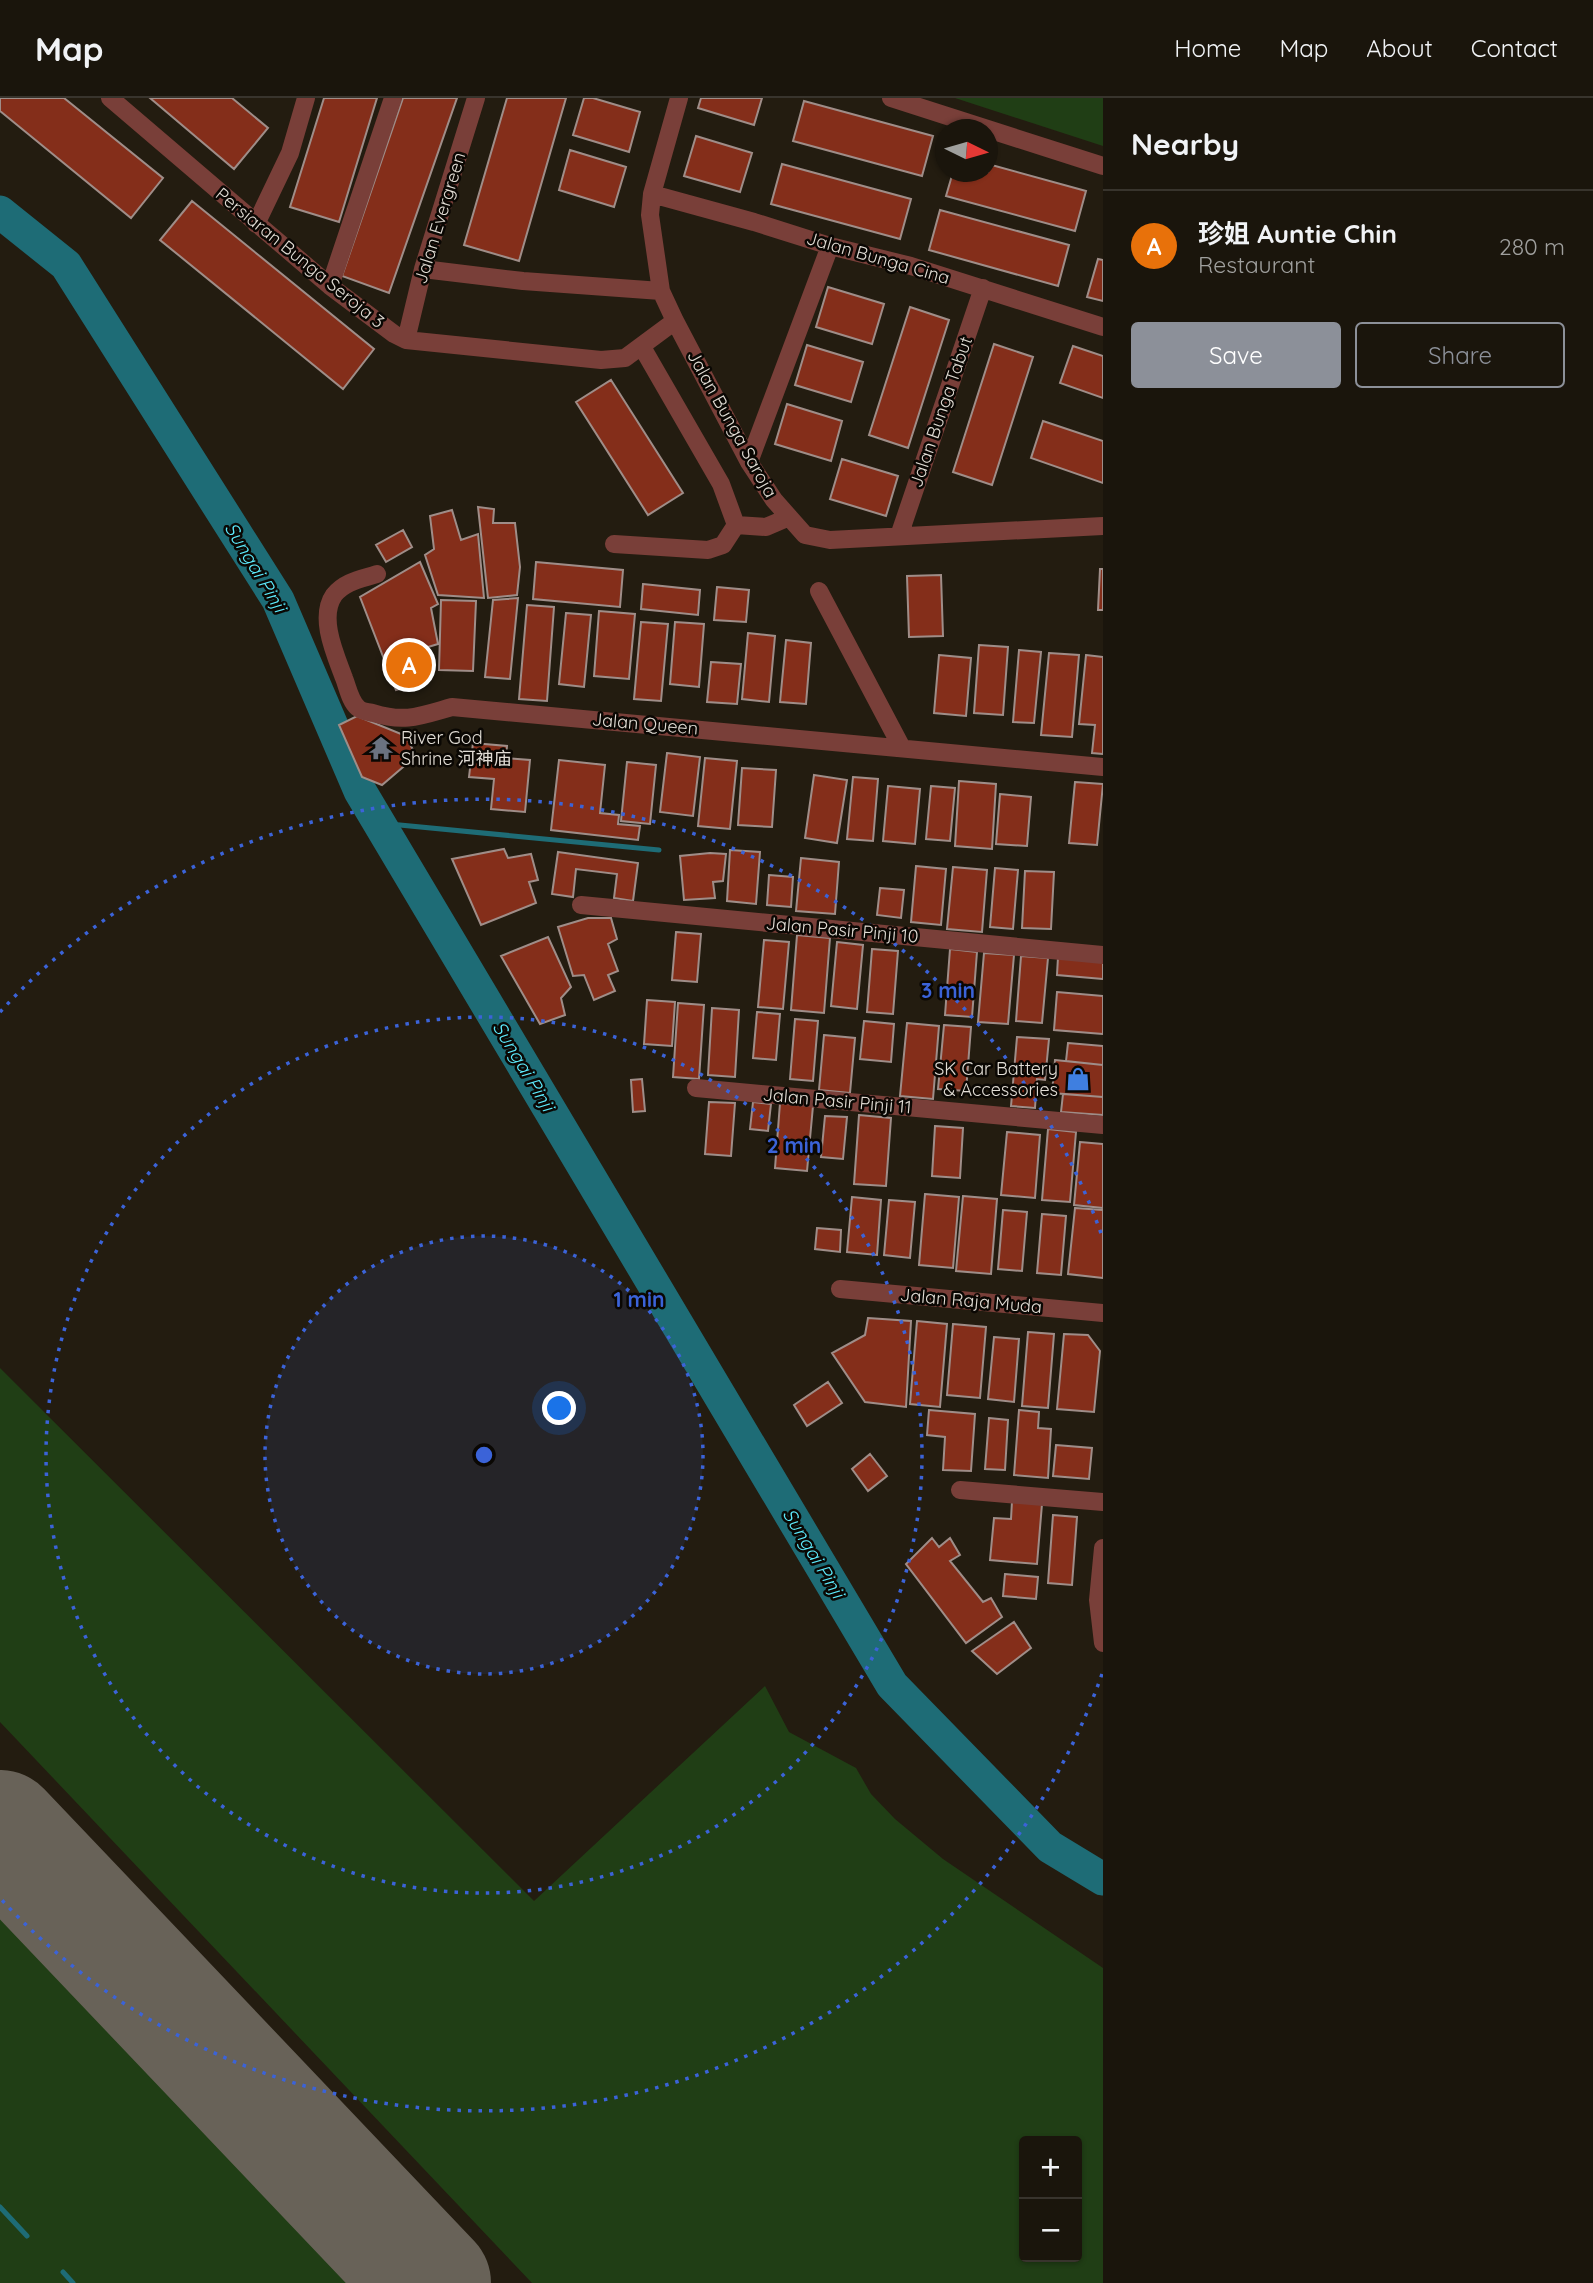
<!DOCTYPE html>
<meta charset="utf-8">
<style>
body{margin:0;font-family:Quicksand,"Noto Sans SC",sans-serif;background:#27221a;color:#f1f3f6}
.controls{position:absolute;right:21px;bottom:21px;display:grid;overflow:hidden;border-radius:7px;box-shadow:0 2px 5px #0004}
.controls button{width:63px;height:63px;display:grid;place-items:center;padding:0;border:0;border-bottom:2px solid #38342d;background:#1a150c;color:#f1f3f6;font:35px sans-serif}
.compass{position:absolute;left:935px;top:21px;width:63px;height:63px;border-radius:50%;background:#1a150c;box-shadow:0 2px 5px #0004;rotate:95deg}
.you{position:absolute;left:560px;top:1311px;width:24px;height:24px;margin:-18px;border:5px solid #fff;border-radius:50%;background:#1a73e8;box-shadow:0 0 0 10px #1a73e833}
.badge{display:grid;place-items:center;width:46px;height:46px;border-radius:50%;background:#8c9099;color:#fff;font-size:23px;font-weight:700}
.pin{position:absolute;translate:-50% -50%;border:4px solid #fff;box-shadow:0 2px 7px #0006}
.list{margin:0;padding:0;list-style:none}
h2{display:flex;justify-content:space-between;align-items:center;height:91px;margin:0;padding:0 28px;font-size:30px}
h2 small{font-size:23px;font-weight:400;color:#9f9f9d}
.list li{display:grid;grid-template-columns:46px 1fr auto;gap:21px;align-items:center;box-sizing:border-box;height:112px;padding:0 28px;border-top:2px solid #38342d}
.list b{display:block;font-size:26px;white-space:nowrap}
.list p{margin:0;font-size:23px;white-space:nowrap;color:#9f9f9d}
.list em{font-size:23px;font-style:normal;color:#9f9f9d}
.actions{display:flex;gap:14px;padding:21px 28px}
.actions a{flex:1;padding:16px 0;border:2px solid #8c9099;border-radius:7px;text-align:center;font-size:24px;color:#8c9099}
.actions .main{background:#8c9099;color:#fff}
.map{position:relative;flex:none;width:1103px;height:2185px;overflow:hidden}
header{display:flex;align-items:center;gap:42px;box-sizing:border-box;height:98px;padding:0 35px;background:#1a150c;border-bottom:2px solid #38342d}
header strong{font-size:33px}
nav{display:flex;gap:38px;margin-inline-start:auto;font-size:24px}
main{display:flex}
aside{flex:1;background:#1a150c}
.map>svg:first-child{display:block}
</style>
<header>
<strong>Map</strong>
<nav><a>Home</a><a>Map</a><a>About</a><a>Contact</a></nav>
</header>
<main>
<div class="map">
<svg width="1103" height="2185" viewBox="0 0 1103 2185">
<rect width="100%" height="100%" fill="#231c10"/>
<!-- green -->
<path fill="#203e15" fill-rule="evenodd" d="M955 0H1103V48Z
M0 1270 534 1803 765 1588 789 1634 856 1670 871 1696 895 1721 943 1761 1103 1870V2185H532L0 1624ZM1077 2043V2159H1024V2043Z
M0 1812 355 2185H0Z"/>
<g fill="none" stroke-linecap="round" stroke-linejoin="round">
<!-- stream -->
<path stroke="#1e6c76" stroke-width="5" d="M379 725 659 752
M0 2109 27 2138
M63 2174 73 2185"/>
<!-- river -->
<path stroke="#1e6c76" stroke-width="33" d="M0 114 66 167 278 502 360 693 892 1587 1050 1749 1103 1781"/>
<!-- runway -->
<path stroke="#686258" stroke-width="122" d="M0 1733 430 2185"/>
</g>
<!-- building -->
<path fill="#842e1a" stroke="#9f8d88" stroke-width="2" d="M0 0H64L163 80 131 120 0 13Z
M150 0H232L268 30 234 71Z
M324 0H377L339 124 290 109Z
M403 0H457L389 195 342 178Z
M507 0H566L519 163 464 147Z
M584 0H593L640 14 629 54 573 37Z
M701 0H762L754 27 698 10Z
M804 3 933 38 922 78 793 43Z
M696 38 752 55 740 94 684 78Z
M570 52 626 69 614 109 559 92Z
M782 66 911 101 900 141 771 106Z
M988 66 1086 93 1075 133 946 98 953 74H988Z
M192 103 374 251 343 291 160 142Z
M940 112 1069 147 1058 188 929 152Z
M1098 161 1103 162V203L1087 199Z
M828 189 884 206 872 246 816 229Z
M910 209 949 222 908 350 869 337Z
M994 246 1033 259 992 387 953 374Z
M807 247 863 264 851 304 795 287Z
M1073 248 1103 258V300L1060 285Z
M611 282 683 395 648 417 576 304Z
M787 306 842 323 831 363 775 346Z
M1043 323 1103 343V385L1031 360Z
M842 361 898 378 886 418 830 401Z
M478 409 494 411 493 425H515L520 469 517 497 488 500Z
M452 412 461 442 478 436 484 500 438 497 425 457 434 451 430 418Z
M403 432 412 449 386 464 376 447Z
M420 464 438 506 431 510 438 546 405 556 407 565 416 562 425 584 396 592 360 499Z
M536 464 623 472 620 509 533 501Z
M1100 471H1103V512H1098Z
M941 477 943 538 909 539 907 478Z
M643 486 700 492 698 517 641 511Z
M717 489 749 492 746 524 714 522Z
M518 500 510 581 485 579 493 502Z
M441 502 476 503 473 573 439 572Z
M527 507 554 509 547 603 519 601Z
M599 513 635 516 629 581 594 578Z
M566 515 591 517 584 589 559 586Z
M641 524 668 526 661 603 634 601Z
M675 524 704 526 699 589 670 586Z
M748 535 775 538 769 604 742 601Z
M786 542 811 545 806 606 780 604Z
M979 547 1008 549 1003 617 974 615Z
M1019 552 1041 554 1034 625 1013 624Z
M1049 555 1079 557 1072 639 1041 637Z
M939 557 971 560 966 618 934 615Z
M1086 557 1103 559V656L1092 655 1095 627 1079 626Z
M711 564 741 566 737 606 707 604Z
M357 618 406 638 416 658 382 687 362 679 339 627Z
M473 645 507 648 506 660 530 662 525 714 491 711 494 681 469 679Z
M667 655 700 659 693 718 660 714Z
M705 660 737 663 730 731 698 728Z
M559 662 605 667 600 715 619 717 618 726 640 728 638 742 551 732Z
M627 664 656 667 650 726 621 723Z
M742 670 776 672 772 729 738 727Z
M814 677 847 682 837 745 805 740Z
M853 679 878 681 873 743 847 741Z
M959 683 996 686 992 751 955 748Z
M1075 684 1103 686 1097 747 1069 745Z
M888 688 920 691 915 746 883 743Z
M931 688 955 690 950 743 926 741Z
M1000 696 1031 699 1027 748 996 746Z
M504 751 508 760 531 756 538 782 529 784 536 805 481 827 452 761Z
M730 752 760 754 756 806 727 803Z
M558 754 638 765 633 803 614 800 617 776 576 771 573 799 552 796Z
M710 755 726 756 723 783 713 784 715 800 684 802 680 758Z
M801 760 839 764 835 816 796 813Z
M916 768 946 771 941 827 911 824Z
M953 769 987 772 982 834 947 831Z
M995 770 1018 772 1013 831 990 829Z
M1025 773 1054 774 1051 831 1022 830Z
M769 777 793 779 791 809 767 807Z
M880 790 904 792 901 820 877 817Z
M588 820H611L617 841 608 846 618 873 608 877 615 893 594 902 584 877 573 878 558 829Z
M676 834 701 836 697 884 672 882Z
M797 837 830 840 824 915 791 912Z
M548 839 571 889 561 900 565 917 540 926 501 858Z
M764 842 789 844 783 911 758 909Z
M837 844 863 847 857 911 831 908Z
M872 851 898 853 893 916 867 914Z
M950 851 977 854 972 919 945 917Z
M984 855 1014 857 1008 926 978 924Z
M1021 858 1048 860 1042 925 1016 923Z
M1058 859 1103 863V881L1057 877Z
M1057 894 1103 898V936L1054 932Z
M647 902 675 904 672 948 644 946Z
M678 905 704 907 699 981 673 979Z
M712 910 739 912 735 979 708 977Z
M757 914 780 916 776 962 753 960Z
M795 921 818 923 813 983 790 981Z
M864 923 894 926 891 964 860 961Z
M907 925 939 928 933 1001 900 998Z
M944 927 971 929 966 993 938 991Z
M824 937 855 940 850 995 819 992Z
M1017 939 1049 941 1045 982 1037 981 1035 1010 1011 1008Z
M1068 945 1103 948V967L1066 963Z
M1055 962 1103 967V999L1052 995Z
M642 981 645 1013 633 1014 631 982Z
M1063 996 1103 999V1017L1061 1014Z
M709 1004 735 1005 731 1058 705 1056Z
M753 1004 771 1006 768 1033 750 1031Z
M780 1005 813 1008 807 1073 775 1070Z
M859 1017 891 1020 886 1088 854 1086Z
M825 1018 847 1019 843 1061 821 1059Z
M935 1028 963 1030 960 1080 932 1078Z
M1048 1031 1076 1034 1070 1104 1042 1102Z
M1007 1034 1040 1037 1035 1100 1001 1097Z
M1080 1044 1103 1046V1110L1074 1107Z
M925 1096 959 1099 953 1170 919 1167Z
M963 1098 997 1101 991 1176 956 1173Z
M852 1099 881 1102 877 1157 847 1154Z
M889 1102 915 1104 910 1160 884 1157Z
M1075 1110 1103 1112V1180L1068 1176Z
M1003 1112 1027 1114 1022 1173 998 1171Z
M1042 1116 1066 1118 1061 1177 1037 1175Z
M817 1130 841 1132 840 1154 815 1151Z
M868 1220 911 1223 906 1309 865 1304 832 1255 865 1237Z
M917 1223 947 1226 940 1309 910 1306Z
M953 1226 986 1229 980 1300 947 1297Z
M1028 1234 1054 1236 1048 1310 1022 1308Z
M1064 1236 1088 1237 1100 1253 1094 1314 1057 1311Z
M994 1239 1019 1241 1014 1304 988 1301Z
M828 1284 842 1305 807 1328 794 1307Z
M929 1312 975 1316 971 1373 943 1372 945 1339 927 1337Z
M1019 1312 1039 1314 1038 1330 1051 1331 1048 1380 1014 1377Z
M989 1320 1008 1322 1005 1372 985 1371Z
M1056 1347 1092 1350 1089 1381 1053 1378Z
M870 1356 887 1378 868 1393 852 1371Z
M1012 1403 1042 1406 1037 1466 990 1462 994 1420 1011 1421Z
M1053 1417 1077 1419 1072 1487 1048 1485Z
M932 1440 939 1449 950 1440 960 1457 950 1463 983 1504 991 1500 1002 1519 966 1545 906 1466Z
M1005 1476 1038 1479 1036 1501 1003 1498Z
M1014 1524 1031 1550 997 1576 972 1553Z"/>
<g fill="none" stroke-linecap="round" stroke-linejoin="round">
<!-- street -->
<path stroke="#793f39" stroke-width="18" d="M110 0 330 188 394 236 406 242 601 262 625 260 675 223
M679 0 652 96 650 117 661 193 675 223 749 364 774 402 805 437 830 442 1103 428
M891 0 1103 68
M652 96 754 124 830 148 911 168 1103 229
M256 126 290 55 306 0
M423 171 523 183 661 193
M330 188 393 0
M406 242 423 171 476 0
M642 249 721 386 736 427 766 429 787 420
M749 364 830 148
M899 438 983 190
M614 446 708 452 723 447 736 427
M377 476C362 481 345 483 334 497 318 520 336 558 344 580 348 590 350 603 358 610 361 613 368 614 373 615 405 625 420 618 452 609L1103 669
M819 493 902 650
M581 807 1103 857
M696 990 1103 1027
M840 1191 1103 1215
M960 1392 1103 1404
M1103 1450 1098 1502 1103 1545"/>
</g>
<!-- distance rings -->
<circle cx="484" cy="1357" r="219" fill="#3b63d8" fill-opacity=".12"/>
<g fill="none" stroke="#3b63d8" stroke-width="3.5" stroke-dasharray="3.5 7">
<circle cx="484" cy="1357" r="219"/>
<circle cx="484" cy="1357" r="438"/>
<path d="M1102 1576A656 656 0 0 1 0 1800M0 914A656 656 0 0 1 1102 1138"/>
</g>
<!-- icons -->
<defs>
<g id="temple-bare" transform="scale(1.89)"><path d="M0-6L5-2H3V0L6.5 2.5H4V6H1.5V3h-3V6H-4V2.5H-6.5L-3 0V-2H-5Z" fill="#6b7280" stroke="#0a0703" stroke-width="2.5" paint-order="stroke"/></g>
<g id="shop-bare" transform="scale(1.89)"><path d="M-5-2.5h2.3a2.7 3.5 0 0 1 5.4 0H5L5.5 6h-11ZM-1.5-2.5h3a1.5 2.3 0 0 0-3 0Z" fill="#3f7fe0" stroke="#0a0703" stroke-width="2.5" paint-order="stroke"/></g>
</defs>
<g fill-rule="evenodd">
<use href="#temple-bare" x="381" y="650"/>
<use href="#shop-bare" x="1078" y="981"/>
</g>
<g text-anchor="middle" stroke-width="5" stroke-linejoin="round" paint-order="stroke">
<!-- street labels -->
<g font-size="18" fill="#e2ddd5" stroke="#0a0703">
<text transform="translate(440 120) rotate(-73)" y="6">Jalan Evergreen</text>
<text transform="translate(300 160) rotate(39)" y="6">Persiaran Bunga Seroja 3</text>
<text transform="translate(878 160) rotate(16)" y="6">Jalan Bunga Cina</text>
<text transform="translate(941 314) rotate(-71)" y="6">Jalan Bunga Tabut</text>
<text transform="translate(732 326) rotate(61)" y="6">Jalan Bunga Saroja</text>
<text transform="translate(645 626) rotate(5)" y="6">Jalan Queen</text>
<text transform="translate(842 832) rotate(5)" y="6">Jalan Pasir Pinji 10</text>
<text transform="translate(837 1003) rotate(5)" y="6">Jalan Pasir Pinji 11</text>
<text transform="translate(971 1203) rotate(5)" y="6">Jalan Raja Muda</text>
</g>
<!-- poi labels -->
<g font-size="18" fill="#e2ddd5" stroke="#0a0703" text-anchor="start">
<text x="401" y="646">River God<tspan x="401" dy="21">Shrine 河神庙</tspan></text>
<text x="1058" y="977" text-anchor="end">SK Car Battery<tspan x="1058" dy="21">&amp; Accessories</tspan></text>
</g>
<!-- water labels -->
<g font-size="19" font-style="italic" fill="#5debfd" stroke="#0a0703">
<text transform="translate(256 469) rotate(59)" y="7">Sungai Pinji</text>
<text transform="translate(524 968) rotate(59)" y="7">Sungai Pinji</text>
<text transform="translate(814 1455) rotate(59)" y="7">Sungai Pinji</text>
</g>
</g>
<circle cx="484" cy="1357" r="10" fill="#3b63d8" stroke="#0a0703" stroke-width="3.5"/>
<g font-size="21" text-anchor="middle" font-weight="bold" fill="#3b63d8" stroke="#0a0703" stroke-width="5" stroke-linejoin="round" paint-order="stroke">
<text x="948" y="900">3 min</text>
<text x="794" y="1055">2 min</text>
<text x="639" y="1209">1 min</text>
</g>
</svg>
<div class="controls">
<button>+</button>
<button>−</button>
</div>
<svg class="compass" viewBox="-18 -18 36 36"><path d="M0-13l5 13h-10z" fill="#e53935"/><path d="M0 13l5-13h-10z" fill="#9f9f9d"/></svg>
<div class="you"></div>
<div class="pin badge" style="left:409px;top:567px;background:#e8710a">A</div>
</div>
<aside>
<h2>Nearby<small></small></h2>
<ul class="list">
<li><span class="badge" style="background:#e8710a">A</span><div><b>珍姐 Auntie Chin</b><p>Restaurant</p></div><em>280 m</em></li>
</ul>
<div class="actions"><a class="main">Save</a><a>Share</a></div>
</aside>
</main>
